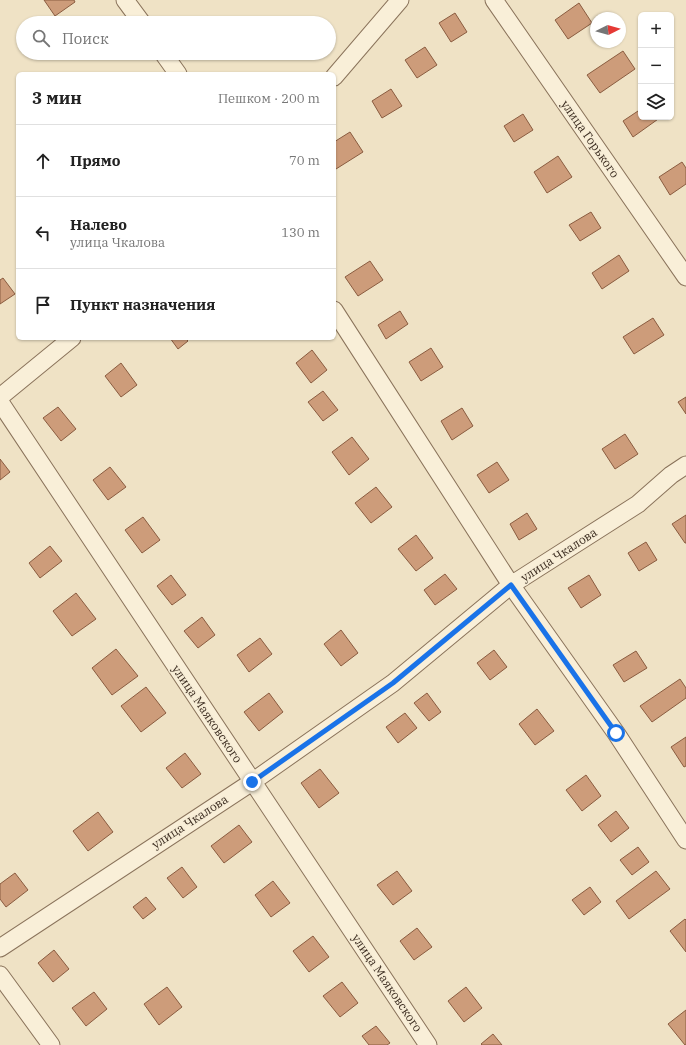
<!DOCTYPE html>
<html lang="ru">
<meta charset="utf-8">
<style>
body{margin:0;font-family:"IBM Plex Serif",serif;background:#f2f2f2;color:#222}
.controls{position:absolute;right:12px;top:12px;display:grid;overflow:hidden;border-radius:6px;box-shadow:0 1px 3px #0004}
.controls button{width:36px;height:36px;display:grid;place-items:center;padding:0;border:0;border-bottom:1px solid #e0e0e0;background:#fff;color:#222;font:20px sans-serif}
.compass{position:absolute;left:590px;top:12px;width:36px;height:36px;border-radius:50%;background:#fff;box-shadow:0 1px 3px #0004;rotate:84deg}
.stop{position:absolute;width:12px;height:12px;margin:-9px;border:3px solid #1a73e8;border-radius:50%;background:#fff}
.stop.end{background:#1a73e8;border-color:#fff;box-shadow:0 1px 4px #0008}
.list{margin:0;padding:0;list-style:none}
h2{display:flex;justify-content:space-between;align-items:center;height:52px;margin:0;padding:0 16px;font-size:17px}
h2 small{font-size:13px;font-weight:400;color:#767676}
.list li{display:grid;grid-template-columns:26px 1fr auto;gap:12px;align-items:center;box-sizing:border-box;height:72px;padding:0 16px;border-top:1px solid #e0e0e0}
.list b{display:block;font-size:15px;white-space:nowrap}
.list p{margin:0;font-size:13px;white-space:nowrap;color:#767676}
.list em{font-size:13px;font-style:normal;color:#767676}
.icon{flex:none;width:22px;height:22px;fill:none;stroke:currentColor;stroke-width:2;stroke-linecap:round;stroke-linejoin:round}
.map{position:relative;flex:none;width:686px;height:1045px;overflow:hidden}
.search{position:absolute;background:#fff;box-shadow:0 1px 3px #0004;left:16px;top:16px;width:320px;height:44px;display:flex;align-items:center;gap:10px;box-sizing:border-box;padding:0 14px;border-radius:22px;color:#767676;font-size:15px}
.panel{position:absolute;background:#fff;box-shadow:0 1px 3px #0004;left:16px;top:72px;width:320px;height:268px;border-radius:6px}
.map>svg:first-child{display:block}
</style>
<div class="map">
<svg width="686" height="1045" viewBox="0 0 686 1045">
<rect width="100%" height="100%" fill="#efe2c5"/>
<!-- building -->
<path fill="#cd9c7a" stroke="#8a5c40" d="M44 0H74L75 2 55 16Z
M579 3 592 23 568 39 555 20Z
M455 13 467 32 451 42 439 23Z
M425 47 437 65 417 78 405 60Z
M623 51 635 69 600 93 587 75Z
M267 53H278L270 58Z
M391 89 402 106 382 118 372 101Z
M641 109V117H661L633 137 623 121Z
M523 114 533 130 514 142 504 126Z
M350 132 363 152 336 169 334 166V142Z
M558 156 572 177 547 193 534 172Z
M682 162 686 168V184L670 195 659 177Z
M591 212 601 228 580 241 569 225Z
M619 255 629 271 602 289 592 273Z
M370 261 383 280 358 296 345 277Z
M3 278 15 294 0 304V280Z
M400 311 408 324 386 339 378 325Z
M653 318 664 335 634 354 623 337Z
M170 338H185L188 341 178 349Z
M431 348 443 367 421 381 409 362Z
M312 350 327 370 311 383 296 363Z
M121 363 137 385 121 397 105 376Z
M323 391 338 410 323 421 308 402Z
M686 397V414L678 402Z
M58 407 76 429 61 441 43 418Z
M462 408 473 426 452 440 441 421Z
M625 434 638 454 615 469 602 449Z
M352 437 369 459 349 475 332 452Z
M0 459 10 472 0 480Z
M497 462 509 480 489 493 477 475Z
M110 467 126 487 108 500 93 480Z
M376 487 392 507 371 523 355 503Z
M527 513 537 529 519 540 510 524Z
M686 515V543H685L672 524Z
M143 517 160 540 142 553 125 530Z
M416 535 433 558 416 571 398 549Z
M646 542 657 560 639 571 628 553Z
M50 546 62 561 40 578 29 563Z
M445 574 457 589 435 605 424 590Z
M171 575 186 595 172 605 157 586Z
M589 575 601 595 581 608 568 588Z
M76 593 96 619 72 636 53 611Z
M202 617 215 635 198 648 184 631Z
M341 630 358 653 341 666 324 644Z
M260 638 272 654 249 672 237 655Z
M116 649 138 676 112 695 92 668Z
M494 650 507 667 490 680 477 663Z
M636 651 647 668 624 682 613 665Z
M680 679 686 688V698L652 722 640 706Z
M146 687 166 713 141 732 121 706Z
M269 693 283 712 259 731 244 712Z
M427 693 441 712 429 721 414 703Z
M537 709 554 731 535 745 519 724Z
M405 713 417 728 398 743 386 727Z
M686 737V766L684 767 671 747Z
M185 753 201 774 182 788 166 768Z
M320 769 339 793 319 808 301 783Z
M586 775 601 796 582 811 566 790Z
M616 811 629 828 611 842 598 825Z
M98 812 113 832 88 851 73 831Z
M239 825 252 842 224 863 211 846Z
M638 847 649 862 632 875 620 860Z
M182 867 197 887 183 898 167 878Z
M397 871 412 891 393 905 377 885Z
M656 871 670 889 629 919 616 901Z
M15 873 28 890 6 907 0 899V884Z
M273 881 290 903 271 917 255 895Z
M590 887 601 902 584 915 572 900Z
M146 897 156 909 143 919 133 907Z
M685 919 686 920V952L670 931Z
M417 928 432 947 414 960 400 941Z
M313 936 329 957 309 972 293 951Z
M54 950 69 969 53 982 38 963Z
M342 982 358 1003 340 1017 323 996Z
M167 987 182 1007 159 1025 144 1004Z
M466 987 482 1008 464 1022 448 1001Z
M94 992 107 1009 86 1026 72 1008Z
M686 1010V1045H685L668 1024Z
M376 1026 390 1043 387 1045H369L362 1036Z
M493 1034 502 1045H482L481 1044Z"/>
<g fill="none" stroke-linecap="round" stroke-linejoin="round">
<!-- minor casing -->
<g stroke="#8a735b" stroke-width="19">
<path id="minor" d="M125 0 142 23
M494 0 686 277
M163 53 178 74
M334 77 400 0
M334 310 511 585 616 733 686 840
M0 397 72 338
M0 402 428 1045
M0 948 252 782 393 683 511 585 638 504 671 475 686 465
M0 975 51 1045"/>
</g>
<!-- minor -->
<use href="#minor" stroke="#f9efd8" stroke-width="17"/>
</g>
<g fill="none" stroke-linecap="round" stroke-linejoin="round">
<!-- route -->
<path stroke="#1a73e8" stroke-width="5" d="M252 782 393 683 511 585 616 733"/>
</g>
<g text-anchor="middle" stroke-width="3" stroke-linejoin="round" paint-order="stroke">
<!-- street labels -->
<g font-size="12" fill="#3a2b1f" stroke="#f6ecd5">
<text transform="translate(590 139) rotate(55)" y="4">улица Горького</text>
<text transform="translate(559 555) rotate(-33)" y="4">улица Чкалова</text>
<text transform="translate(207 714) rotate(56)" y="4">улица Маяковского</text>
<text transform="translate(190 822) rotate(-33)" y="4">улица Чкалова</text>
<text transform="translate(387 983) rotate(56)" y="4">улица Маяковского</text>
</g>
</g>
</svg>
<div class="controls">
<button>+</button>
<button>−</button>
<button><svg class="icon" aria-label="layers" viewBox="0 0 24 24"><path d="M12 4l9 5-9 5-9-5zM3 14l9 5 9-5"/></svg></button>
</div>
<svg class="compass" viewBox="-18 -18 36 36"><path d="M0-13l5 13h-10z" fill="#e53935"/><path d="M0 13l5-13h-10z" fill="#767676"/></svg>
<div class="stop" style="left:616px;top:733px"></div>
<div class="stop end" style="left:252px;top:782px"></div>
<div class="search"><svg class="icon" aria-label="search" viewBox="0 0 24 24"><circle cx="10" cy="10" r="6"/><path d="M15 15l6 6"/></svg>Поиск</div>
<section class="panel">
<h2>3 мин<small>Пешком · 200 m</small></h2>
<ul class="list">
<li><svg class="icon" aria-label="ahead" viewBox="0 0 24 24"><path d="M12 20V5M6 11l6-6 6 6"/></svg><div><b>Прямо</b></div><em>70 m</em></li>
<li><svg class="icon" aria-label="left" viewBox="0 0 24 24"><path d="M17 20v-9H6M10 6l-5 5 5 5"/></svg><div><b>Налево</b><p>улица Чкалова</p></div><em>130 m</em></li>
<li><svg class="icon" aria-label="arrive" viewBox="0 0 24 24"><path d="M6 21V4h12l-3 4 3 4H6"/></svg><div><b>Пункт назначения</b></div></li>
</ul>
</section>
</div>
